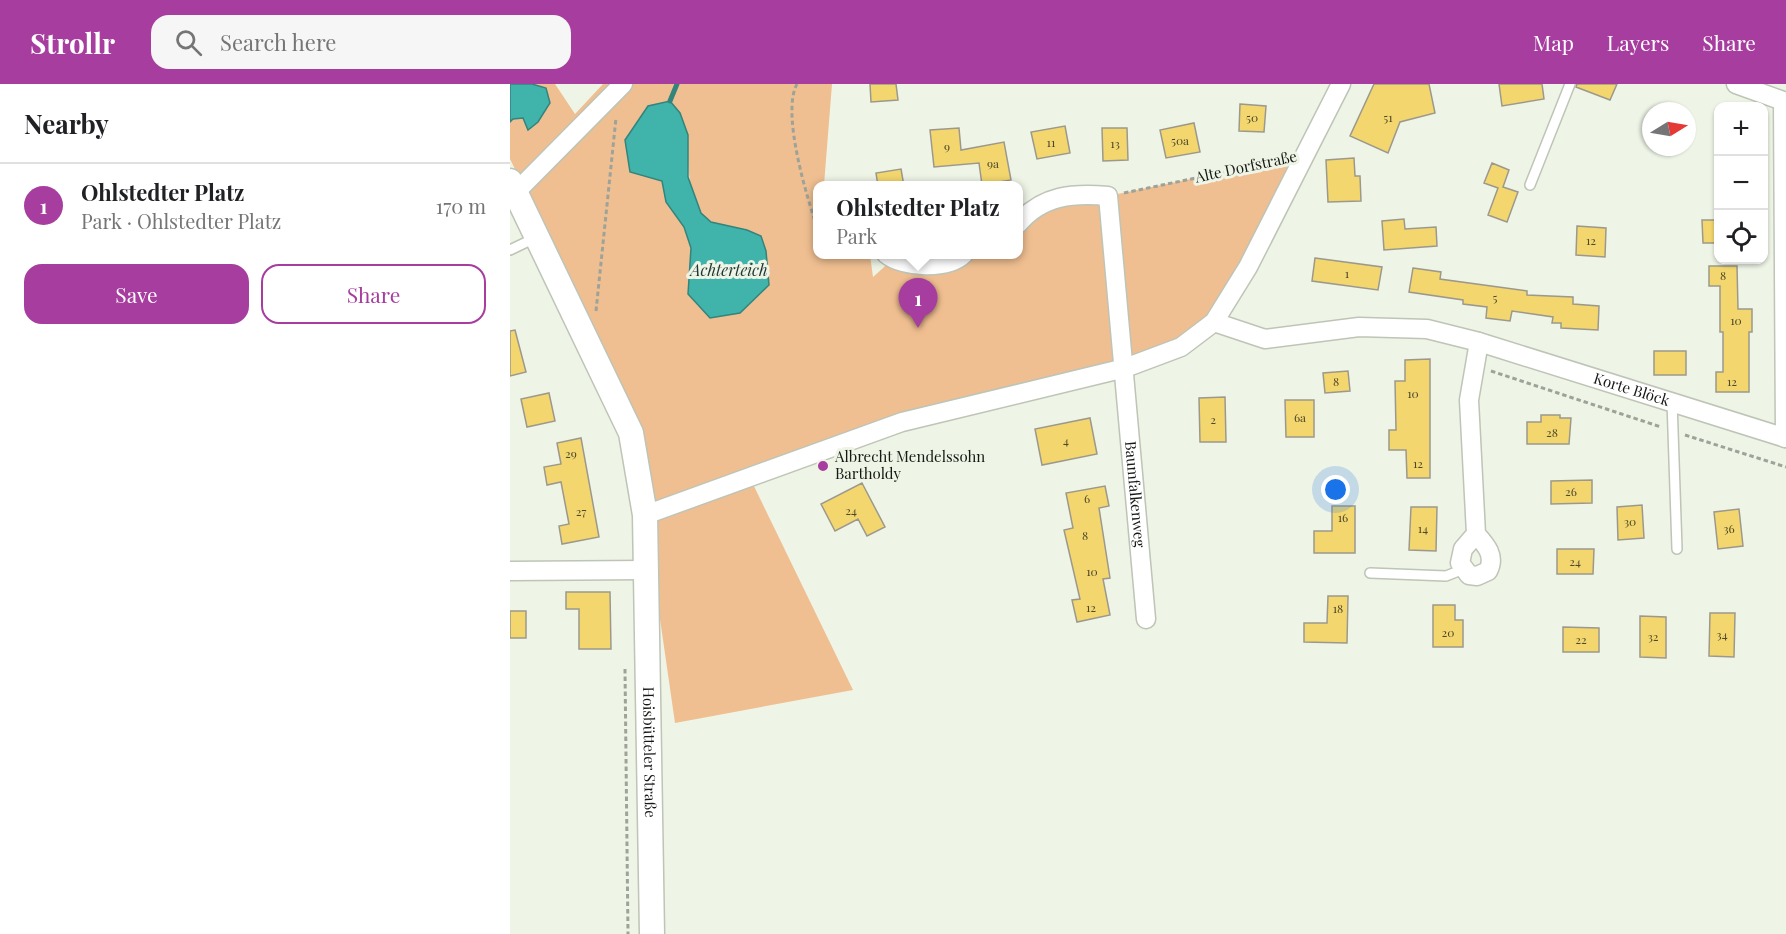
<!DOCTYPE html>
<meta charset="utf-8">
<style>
body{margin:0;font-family:"Playfair Display",serif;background:#f6f6f6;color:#202124}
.controls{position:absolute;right:18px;top:18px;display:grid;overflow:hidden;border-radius:12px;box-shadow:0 2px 4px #0004}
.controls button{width:54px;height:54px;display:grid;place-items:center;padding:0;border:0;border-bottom:2px solid #e0e0e0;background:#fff;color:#202124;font:30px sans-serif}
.compass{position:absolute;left:1132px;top:18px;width:54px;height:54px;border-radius:50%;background:#fff;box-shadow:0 2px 4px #0004;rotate:79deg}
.you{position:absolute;left:826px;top:406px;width:21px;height:21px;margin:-15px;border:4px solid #fff;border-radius:50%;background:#1a73e8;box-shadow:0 0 0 9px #1a73e833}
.badge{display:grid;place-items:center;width:39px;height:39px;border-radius:50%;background:#a63d9f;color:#fff;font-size:20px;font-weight:700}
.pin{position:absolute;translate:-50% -50px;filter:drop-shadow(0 2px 3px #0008)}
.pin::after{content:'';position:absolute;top:32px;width:21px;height:18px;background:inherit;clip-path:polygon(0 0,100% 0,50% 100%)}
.popup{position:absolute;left:303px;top:97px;width:210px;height:78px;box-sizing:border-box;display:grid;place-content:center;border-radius:12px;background:#fff;filter:drop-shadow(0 2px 4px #0005);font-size:20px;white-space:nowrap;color:#757577}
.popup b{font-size:22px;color:#202124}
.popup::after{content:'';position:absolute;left:50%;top:100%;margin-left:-12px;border:12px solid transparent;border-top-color:#fff}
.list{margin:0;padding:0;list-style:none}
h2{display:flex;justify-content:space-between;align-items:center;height:78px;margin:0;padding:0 24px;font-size:26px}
h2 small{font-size:20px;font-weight:400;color:#757577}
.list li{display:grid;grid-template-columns:39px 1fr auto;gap:18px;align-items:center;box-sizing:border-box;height:84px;padding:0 24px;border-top:2px solid #e0e0e0}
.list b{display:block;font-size:22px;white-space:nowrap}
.list p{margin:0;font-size:20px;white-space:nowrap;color:#757577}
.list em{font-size:20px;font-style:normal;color:#757577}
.actions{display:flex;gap:12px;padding:18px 24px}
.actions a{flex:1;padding:14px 0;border:2px solid #a63d9f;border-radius:18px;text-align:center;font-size:21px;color:#a63d9f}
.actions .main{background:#a63d9f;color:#fff}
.icon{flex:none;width:33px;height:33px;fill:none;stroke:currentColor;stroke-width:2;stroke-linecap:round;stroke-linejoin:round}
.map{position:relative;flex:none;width:1276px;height:850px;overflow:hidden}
header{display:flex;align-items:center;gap:36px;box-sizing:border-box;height:84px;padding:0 30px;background:#a63d9f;color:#fff}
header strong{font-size:28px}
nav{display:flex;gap:33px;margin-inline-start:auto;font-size:21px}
.search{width:420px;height:54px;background:#f6f6f6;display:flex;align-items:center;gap:15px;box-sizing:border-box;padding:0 21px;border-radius:18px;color:#757577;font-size:22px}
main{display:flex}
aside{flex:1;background:#fff}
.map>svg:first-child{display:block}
</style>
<header>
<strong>Strollr</strong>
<div class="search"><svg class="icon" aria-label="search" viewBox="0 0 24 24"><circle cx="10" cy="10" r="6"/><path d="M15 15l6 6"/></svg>Search here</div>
<nav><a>Map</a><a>Layers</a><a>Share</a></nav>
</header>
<main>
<aside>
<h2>Nearby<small></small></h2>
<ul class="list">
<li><span class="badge">1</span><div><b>Ohlstedter Platz</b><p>Park · Ohlstedter Platz</p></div><em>170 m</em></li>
</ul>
<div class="actions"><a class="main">Save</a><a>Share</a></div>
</aside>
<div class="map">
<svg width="1276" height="850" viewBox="0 0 1276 850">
<rect width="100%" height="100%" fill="#eef4e6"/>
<!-- green -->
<path fill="#f0bf91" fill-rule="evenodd" d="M22 0H45L65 30 93 0H322L314 101H308V170L360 171 363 193 383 175 376 171 508 170 509 140 531 120 598 112 797 71 738 183 671 263 392 338 240 394 343 606 165 639 135 431 132 344 0 75V38L3 35 13 34 18 45 36 4ZM178 51C178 76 176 122 200 137 205 140 213 141 218 142L178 210 181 164 174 143 156 118 152 97Z"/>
<!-- water -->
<path fill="#40b3aa" stroke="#33847d" stroke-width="1.5" d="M0 0H22L36 4 40 19 28 38 18 46 13 34 3 35 0 38Z
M160 17 170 29 178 51V93L191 129 201 138 237 146 251 152 256 167 259 201 230 229 200 234 178 210 181 164 174 143 156 118 152 97 120 88 115 56 138 22Z"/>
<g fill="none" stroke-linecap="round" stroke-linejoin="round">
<!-- stream -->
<path stroke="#33847d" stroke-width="5" d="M160 17 167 0"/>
</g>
<!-- building -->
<path fill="#f3d76e" stroke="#9c998c" stroke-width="1.5" d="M360 0H386L388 16 361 18Z
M864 0H919L925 29 890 38 878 69 840 52Z
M989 0H1032L1034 15 992 22Z
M1067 0H1107L1100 16 1066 3Z
M730 20 756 22 754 48 729 47Z
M684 39 690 68 656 74 650 46Z
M555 42 560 69 527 75 521 48Z
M449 44 451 66 494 58 501 96 472 101 469 79 424 83 420 46Z
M592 44H617L618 76 593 77Z
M844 74 845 92H850L851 117 818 118 816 76Z
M982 79 999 86 993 103 1008 108 997 138 978 131 988 104 974 99Z
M391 85 394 102H368L366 89Z
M894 135 895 145 926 143 927 162 874 166 872 137Z
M1192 136H1209V159H1193Z
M1067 142 1096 144 1095 173 1066 171Z
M805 174 872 183 868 206 802 197Z
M1199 182H1227L1228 225H1242V248H1239V308H1206V288H1213V248H1210V202H1199Z
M903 184 931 188 930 195 1017 207V211L1063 213V220L1089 222 1088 246 1051 244V239H1042L1043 233 1002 227 1000 237 976 234 977 223 953 220V216L899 208Z
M5 246 16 288 0 292V247Z
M1144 267H1176V291H1144Z
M920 275V394H897L896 366H879V346H886L885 297H895V276Z
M838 287 840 307 815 309 813 289Z
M39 309 45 337 17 343 11 315Z
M715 313 716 358H690L689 314Z
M775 316H804V353H776Z
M1031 331H1050V334H1061L1059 360H1017V338H1031Z
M580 334 587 370 532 381 525 345Z
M71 354 89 453 52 460 49 442 59 440 51 398 37 401 34 383 51 380 47 359Z
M1082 396V419L1041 420V397Z
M352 399 375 443 357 452 348 435 325 447 311 420Z
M595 402 599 422 589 424 600 494 593 495 600 531 567 538 562 516 570 515 554 446 563 444 556 409Z
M1132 421 1134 454 1108 456 1107 423Z
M822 422H845V469H804V447H822Z
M901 423H927L926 467 899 466Z
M1229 425 1233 462 1208 465 1204 428Z
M1047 465H1084L1083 490H1047Z
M56 508H100L101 565H69V525H56Z
M818 512H838L837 559 794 558V539H817Z
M923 521H945V536H953V563H923Z
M0 527H16V554H0Z
M1200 529H1225L1224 573 1199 572Z
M1130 532 1156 533V574L1130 573Z
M1053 543 1089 544V568H1053Z"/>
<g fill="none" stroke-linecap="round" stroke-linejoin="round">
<!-- lane casing -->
<g stroke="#bec4b6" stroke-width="12">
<path id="lane" d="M1020 101 1060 0
M0 166 25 154
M1162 317 1167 465
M860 489 936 492 954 485"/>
</g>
<!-- street casing -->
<g stroke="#bec4b6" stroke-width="21">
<g id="street">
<path d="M1226 0 1276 18"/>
<path d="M1273 19 1275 354"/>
<path d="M6 108 113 0"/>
<path id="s1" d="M508 140C532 111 563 109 598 112L636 535"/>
<path d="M376 170C393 184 438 186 454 170"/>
<path id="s2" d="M704 238 755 255 849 243 917 245 969 258 1276 354"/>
<path d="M135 431 392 338 615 284 671 263 704 238 738 183 831 0"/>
<path d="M966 450C976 461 986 472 978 487L967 492 959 491 950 479 953 465 966 450 959 316 969 258"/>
<path d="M0 487 135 486"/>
</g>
</g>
<!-- secondary casing -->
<g stroke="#bec4b6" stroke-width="27">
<g id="secondary">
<path id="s3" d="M0 97 121 349 135 431 142 850"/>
</g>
</g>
<!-- path -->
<path stroke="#9ea399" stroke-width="3" stroke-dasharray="4.5 3" stroke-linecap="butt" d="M287 0C271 29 297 114 308 146
M614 109 772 76
M86 227 106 34
M981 287 1151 343
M1175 351 1276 383
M115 585 118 850"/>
<!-- lane -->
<use href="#lane" stroke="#fff" stroke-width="9"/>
<!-- street -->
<use href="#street" stroke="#fff" stroke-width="18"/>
<!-- secondary -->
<use href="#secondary" stroke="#fff" stroke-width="24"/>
</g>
<!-- markers -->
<circle fill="#a63d9f" stroke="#eef4e6" stroke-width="2" cx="313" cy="382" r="6"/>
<g text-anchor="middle" stroke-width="6" stroke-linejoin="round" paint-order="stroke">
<!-- number labels -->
<g font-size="12" fill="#4d482a">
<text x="742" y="38">50</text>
<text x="878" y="38">51</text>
<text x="670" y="61">50a</text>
<text x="541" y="63">11</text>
<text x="605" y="64">13</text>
<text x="437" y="67">9</text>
<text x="483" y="84">9a</text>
<text x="1081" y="161">12</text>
<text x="837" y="194">1</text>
<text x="1213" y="196">8</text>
<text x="985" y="218">5</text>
<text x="1226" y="241">10</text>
<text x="826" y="302">8</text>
<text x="1222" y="302">12</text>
<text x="903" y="314">10</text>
<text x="790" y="338">6a</text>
<text x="703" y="340">2</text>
<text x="1042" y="353">28</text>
<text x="556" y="361">4</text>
<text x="61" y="374">29</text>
<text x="908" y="384">12</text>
<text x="1061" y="412">26</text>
<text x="577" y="419">6</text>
<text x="341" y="431">24</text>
<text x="71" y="432">27</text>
<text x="833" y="438">16</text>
<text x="1120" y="442">30</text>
<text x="913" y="449">14</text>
<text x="1219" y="449">36</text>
<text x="575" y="456">8</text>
<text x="1065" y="482">24</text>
<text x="582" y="492">10</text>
<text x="581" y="528">12</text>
<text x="828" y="529">18</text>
<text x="938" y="553">20</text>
<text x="1212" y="555">34</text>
<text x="1143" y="557">32</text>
<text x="1071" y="560">22</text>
</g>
<!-- street labels -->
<g font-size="15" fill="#161814" stroke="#eef4e6">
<text transform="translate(736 83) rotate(-12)" y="5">Alte Dorfstraße</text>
<text dy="5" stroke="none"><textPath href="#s2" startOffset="430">Korte Blöck</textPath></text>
<text dy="5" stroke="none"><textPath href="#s1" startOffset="398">Baumfalkenweg</textPath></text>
<text dy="5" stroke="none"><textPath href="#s3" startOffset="600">Hoisbütteler Straße</textPath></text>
</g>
<!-- poi labels -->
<g font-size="15" fill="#161814" stroke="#eef4e6" text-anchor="start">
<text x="325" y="378">Albrecht Mendelssohn<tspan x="325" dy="17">Bartholdy</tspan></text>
</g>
<!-- water labels -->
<g font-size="16" font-style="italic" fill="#1d3634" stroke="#eef4e6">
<text x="219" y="192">Achterteich</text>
</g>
</g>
</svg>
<div class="controls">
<button>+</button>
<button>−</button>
<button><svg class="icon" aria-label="locate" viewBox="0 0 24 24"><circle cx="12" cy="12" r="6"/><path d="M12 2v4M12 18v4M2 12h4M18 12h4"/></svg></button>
</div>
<svg class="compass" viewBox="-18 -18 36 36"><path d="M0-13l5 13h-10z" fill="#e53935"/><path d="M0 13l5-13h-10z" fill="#757577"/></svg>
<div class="you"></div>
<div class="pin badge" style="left:408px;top:244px">1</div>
<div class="popup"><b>Ohlstedter Platz</b>Park</div>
</div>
</main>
